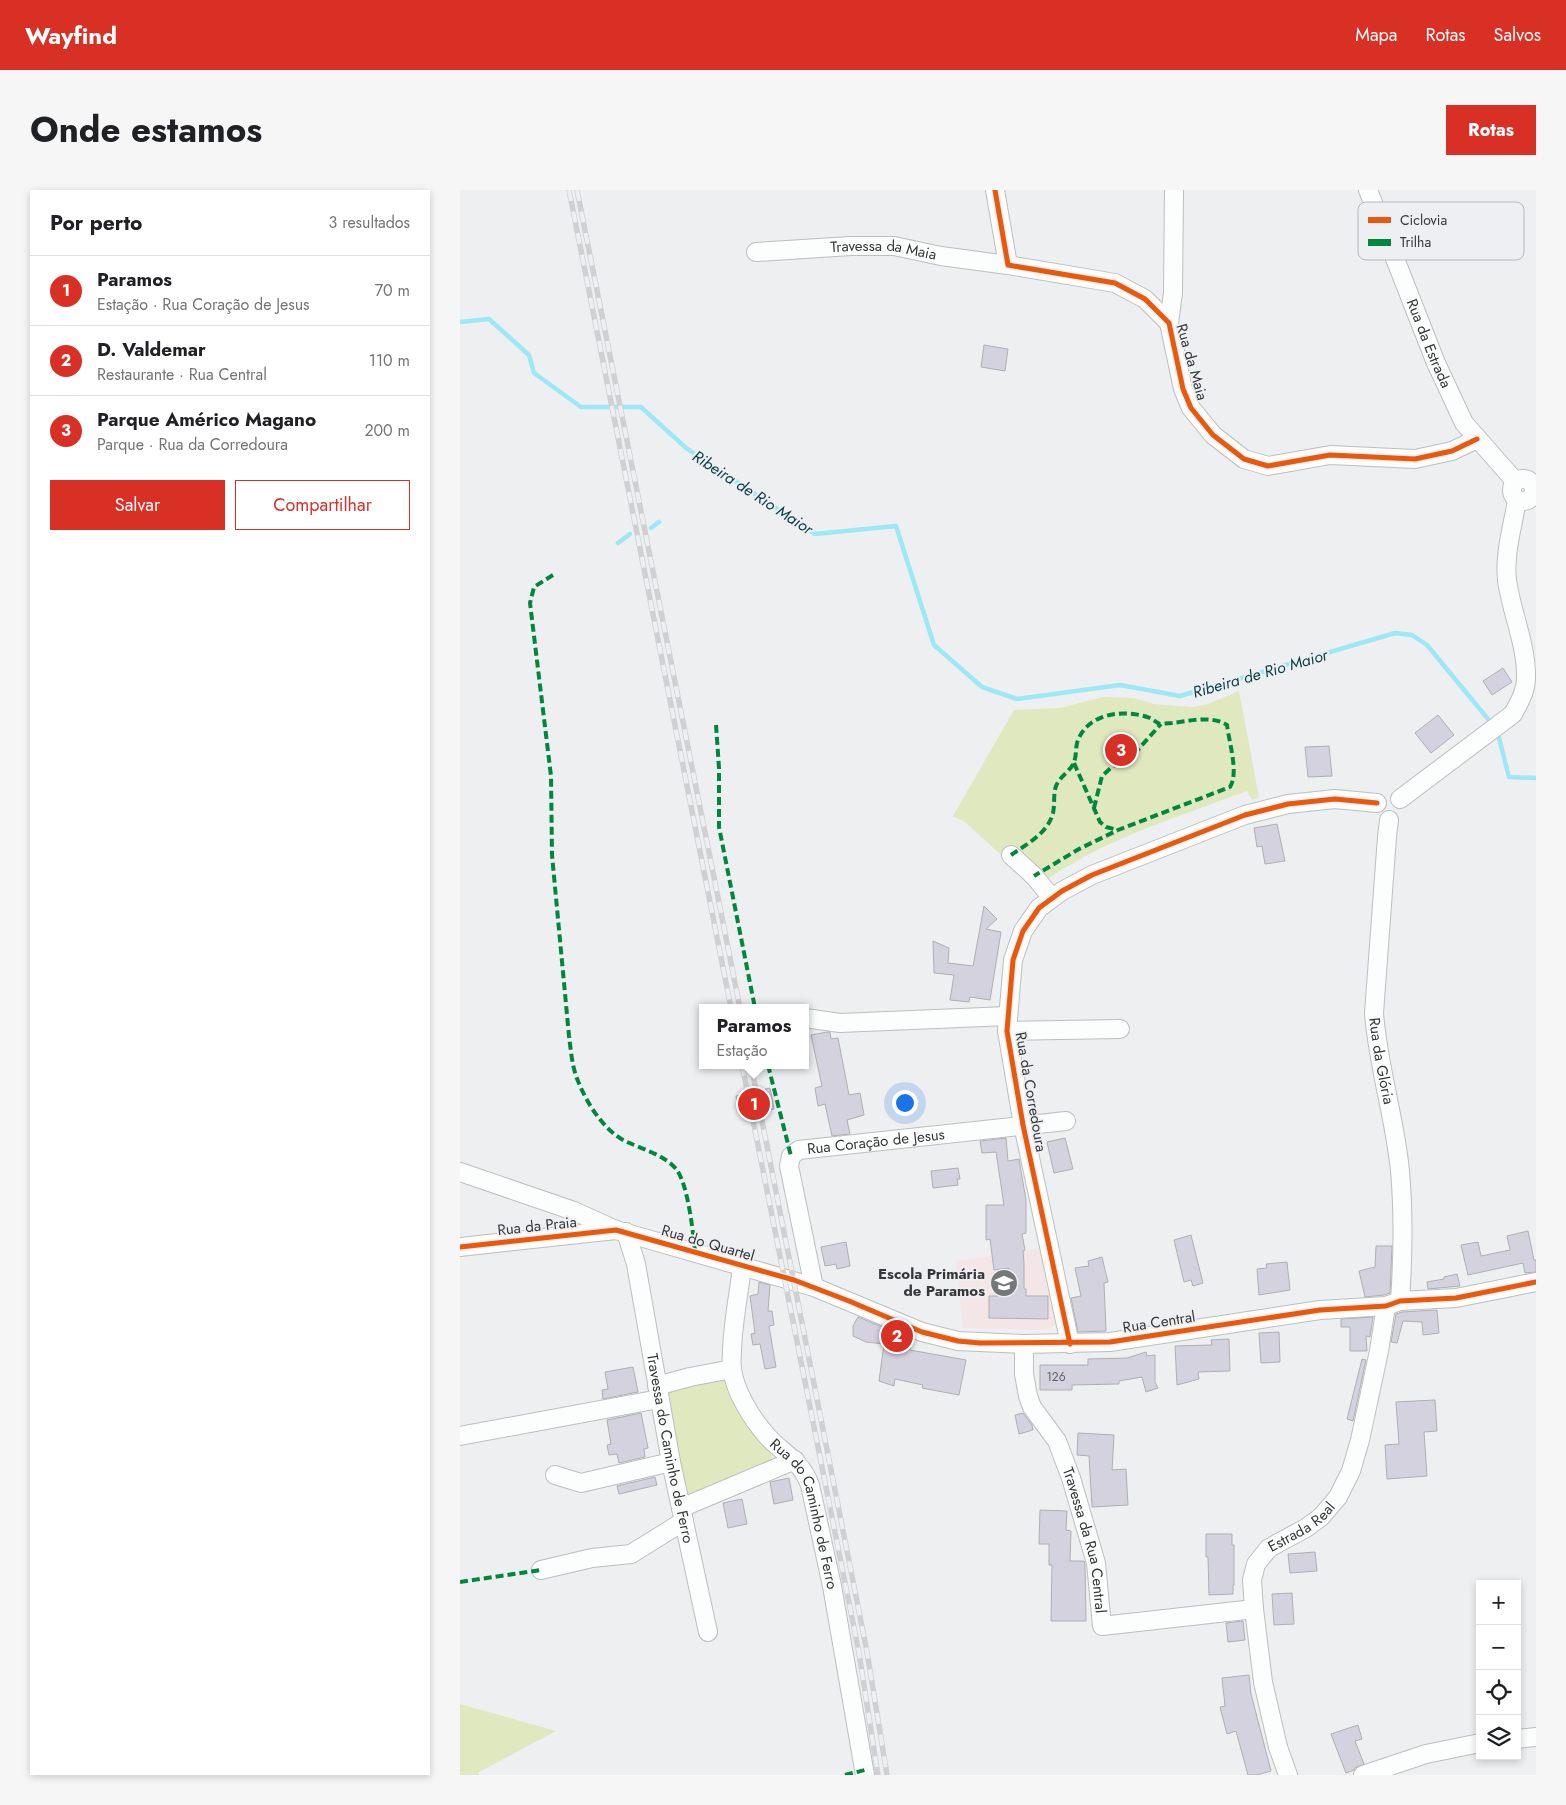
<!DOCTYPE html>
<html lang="pt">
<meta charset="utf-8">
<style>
body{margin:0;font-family:Jost,sans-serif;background:#f6f6f6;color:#202124}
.controls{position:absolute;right:15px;bottom:15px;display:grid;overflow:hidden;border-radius:0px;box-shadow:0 2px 8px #0003}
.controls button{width:45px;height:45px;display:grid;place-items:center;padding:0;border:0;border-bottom:1px solid #e0e0e0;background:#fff;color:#202124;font:25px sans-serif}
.you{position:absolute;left:444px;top:912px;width:18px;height:18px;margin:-12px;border:4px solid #fff;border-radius:50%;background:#1a73e8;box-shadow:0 0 0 8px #1a73e833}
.badge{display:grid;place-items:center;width:32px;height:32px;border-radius:50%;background:#d93025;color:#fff;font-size:16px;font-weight:700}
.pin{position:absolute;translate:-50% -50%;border:2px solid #fff;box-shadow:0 1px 5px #0006}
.popup{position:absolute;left:239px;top:814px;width:110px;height:65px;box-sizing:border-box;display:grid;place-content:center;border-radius:0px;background:#fff;filter:drop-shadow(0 1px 4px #0005);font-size:16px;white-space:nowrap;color:#757577}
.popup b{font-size:19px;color:#202124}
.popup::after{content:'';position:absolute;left:50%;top:100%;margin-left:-10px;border:10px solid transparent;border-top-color:#fff}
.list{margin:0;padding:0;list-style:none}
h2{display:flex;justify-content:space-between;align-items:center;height:65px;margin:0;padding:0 20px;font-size:21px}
h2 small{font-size:16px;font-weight:400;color:#757577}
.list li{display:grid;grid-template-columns:32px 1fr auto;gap:15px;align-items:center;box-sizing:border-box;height:70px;padding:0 20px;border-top:1px solid #e0e0e0}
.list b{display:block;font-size:19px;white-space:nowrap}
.list p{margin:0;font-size:16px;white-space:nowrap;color:#757577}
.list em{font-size:16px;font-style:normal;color:#757577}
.actions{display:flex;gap:10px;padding:15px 20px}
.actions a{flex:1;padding:11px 0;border:1px solid #d93025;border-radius:0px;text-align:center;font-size:18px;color:#d93025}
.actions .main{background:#d93025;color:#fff}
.icon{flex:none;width:28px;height:28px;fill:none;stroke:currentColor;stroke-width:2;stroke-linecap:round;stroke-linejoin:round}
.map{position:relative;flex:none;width:1076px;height:1585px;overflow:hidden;border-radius:0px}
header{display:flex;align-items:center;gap:30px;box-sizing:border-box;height:70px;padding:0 25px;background:#d93025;color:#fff}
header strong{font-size:24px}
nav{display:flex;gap:28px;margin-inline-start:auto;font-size:18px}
.intro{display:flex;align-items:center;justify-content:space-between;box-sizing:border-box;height:120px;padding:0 30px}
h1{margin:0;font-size:35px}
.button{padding:12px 22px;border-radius:0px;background:#d93025;color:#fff;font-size:18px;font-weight:700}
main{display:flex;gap:30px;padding:0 30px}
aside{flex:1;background:#fff;border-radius:0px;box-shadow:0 2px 8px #0003}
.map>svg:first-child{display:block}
</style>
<header>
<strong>Wayfind</strong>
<nav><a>Mapa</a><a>Rotas</a><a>Salvos</a></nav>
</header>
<div class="intro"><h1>Onde estamos</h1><a class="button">Rotas</a></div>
<main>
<aside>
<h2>Por perto<small>3 resultados</small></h2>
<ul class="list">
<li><span class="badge">1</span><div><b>Paramos</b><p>Estação · Rua Coração de Jesus</p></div><em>70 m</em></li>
<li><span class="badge">2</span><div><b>D. Valdemar</b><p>Restaurante · Rua Central</p></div><em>110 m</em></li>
<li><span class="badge">3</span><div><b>Parque Américo Magano</b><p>Parque · Rua da Corredoura</p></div><em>200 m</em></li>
</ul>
<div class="actions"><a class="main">Salvar</a><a>Compartilhar</a></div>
</aside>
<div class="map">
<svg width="1076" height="1585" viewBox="0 0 1076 1585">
<rect width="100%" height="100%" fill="#eeeff1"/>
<!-- education -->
<path fill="#f4e6e6" d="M580 1058 597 1115V1127L594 1136 587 1140 503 1138 496 1071Z"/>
<!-- green -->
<path fill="#dfe8bf" d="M779 501 799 607 792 610 787 601C738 619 688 636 641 658 618 669 597 683 575 696L505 632 493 626 554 520 600 518 643 507 674 508 694 514 733 517 748 514Z
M262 1186 284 1225 312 1266V1272L237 1307 226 1305 204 1202Z
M0 1514 96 1541 19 1582V1585H0Z"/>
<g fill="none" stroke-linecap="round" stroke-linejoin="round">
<!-- stream -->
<path stroke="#9ce8f4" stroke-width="4.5" d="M0 132 29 129 69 165 74 183 121 217H181L226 258 355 344 436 336 474 455 522 497 557 509 660 495 720 506 935 443 952 445 967 455 1028 529
M191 338 199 332
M158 353 170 344
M1038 544 1049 587 1076 588"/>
</g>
<!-- building -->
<path fill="#d5d2e0" stroke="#aeafb0" d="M524 155 548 159 545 181 521 177Z
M1043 478 1052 492 1032 505 1023 491Z
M978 525 994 545 971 563 955 543Z
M869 556 872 586 848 587 845 557Z
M817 634 825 671 805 674 802 656 797 657 794 638Z
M524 716 537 729 526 739 541 742 530 810 510 807 509 812 490 810 494 785 474 783 473 751 489 758 488 773 513 776Z
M367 842H370L371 849 378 848 389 905 400 903 404 925 387 930 390 944 372 946 365 914 358 916 355 898 362 896 351 845Z
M310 898 314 919 280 925 276 906Z
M546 948 548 971 559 969 566 1010V1043L562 1044 565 1060 563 1061 564 1073V1099H566V1106H588V1129L529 1128V1106H549V1078L534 1080 530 1049 526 1050V1015H544L536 962 522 963 520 951Z
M605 948 613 979 594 983 587 952Z
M498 978 500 989H497L498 995 473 998 471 981Z
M1068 1041 1074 1070H1076V1082L1065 1083 1063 1073 1008 1085 1001 1055 1018 1052 1021 1066 1050 1060 1047 1046Z
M731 1045 743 1093 733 1096 731 1090 724 1092 714 1050Z
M386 1052 390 1076 377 1079 376 1074 365 1076 361 1057Z
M916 1056H932L930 1103 924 1105 905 1107 899 1081 915 1077Z
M642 1067 648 1092 644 1093 646 1141 618 1142 611 1108 621 1106 615 1078 629 1076 628 1071Z
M827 1072 830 1100 799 1105 797 1079 807 1078 806 1074Z
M997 1084 1000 1096 968 1099 967 1092 984 1089V1087Z
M299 1092 310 1095 308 1121H312L314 1135 309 1136 316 1177 305 1179 300 1154 293 1155 291 1144 295 1143 290 1106 298 1104Z
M977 1120 979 1143 963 1145 962 1132 943 1131 937 1153 931 1152 936 1124 942 1122Z
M398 1127 442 1145 440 1152 450 1154V1160L506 1170 499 1205 462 1198 463 1195 435 1189 434 1196 419 1191 424 1154 406 1152 393 1146V1136Z
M913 1127 910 1147 906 1146 907 1161H890V1137H881V1129Z
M819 1142 820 1172 801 1173 799 1143Z
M769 1149 770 1181 738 1182 739 1189 717 1195 715 1156 752 1155 751 1150Z
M686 1162 687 1166 695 1165V1192L698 1198 686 1202 682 1187 659 1191V1194L612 1195V1200H580V1175H628V1169L667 1168Z
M902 1169 906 1170 893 1231 887 1229Z
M173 1177 178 1202 143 1209 142 1200 148 1199 145 1182Z
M975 1210 977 1241 964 1242 967 1286 927 1289 925 1255 939 1254 936 1212Z
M181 1223 188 1258 184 1259 185 1267 159 1273 157 1264 149 1265 147 1255 151 1254 147 1230Z
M563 1223 572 1235 573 1240 559 1244 555 1225Z
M618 1243 654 1245 652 1280 666 1279 668 1315 632 1317 629 1266 617 1265Z
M195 1287 197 1295 159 1304 157 1296Z
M329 1288 333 1310 314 1314 310 1292Z
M282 1309 287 1334 268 1338 263 1313Z
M580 1320 607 1321 606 1340 611 1341 610 1371H624L625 1374 626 1431H591L592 1375H589V1354H579Z
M746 1344H772V1355H774V1395H773V1404L749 1405 748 1367H746Z
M855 1362 857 1381 830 1383 828 1364Z
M832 1403 834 1434 814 1435 812 1404Z
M783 1431 785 1450 768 1452 766 1433Z
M789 1485 791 1504 811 1581 797 1585H788L776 1541 767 1544 760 1517 765 1516 762 1488Z
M898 1535 902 1549 895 1551 904 1574 895 1578 894 1580 886 1583 871 1544Z"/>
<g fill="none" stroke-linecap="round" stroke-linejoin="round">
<!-- minor casing -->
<g stroke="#bcbebf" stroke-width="20">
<g id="minor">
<path d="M535 0 548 75 655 93 685 109 709 133 723 199 731 218 753 245 784 269 808 276 870 265 955 269 992 261 1017 249"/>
<path id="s1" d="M908 0 976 173 1004 233 1055 291"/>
<path id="s2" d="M296 62 391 56H434L481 66 548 75"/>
<path d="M709 133 713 103 714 0"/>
<circle cx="1063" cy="300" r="11"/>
<path d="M940 609 1053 524C1059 513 1066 501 1066 488 1067 456 1051 421 1047 390 1044 364 1053 335 1057 310"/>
<path id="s3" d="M929 630 927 647 914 823C918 877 935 928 940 981 944 1026 943 1067 940 1111"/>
<path d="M551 665 574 686 592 708"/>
<path d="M345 828 380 833 548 826"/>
<path d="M547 841 660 839"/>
<path d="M0 982 114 1021 156 1040 354 1097 462 1142 498 1151 564 1154 650 1152 860 1120 926 1116 940 1111 996 1108 1076 1092"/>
<path id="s4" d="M166 1042 176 1074 211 1272 248 1442"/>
<path d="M0 1057 156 1040"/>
<path id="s5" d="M282 1076C279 1104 273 1131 272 1160 272 1166 271 1173 272 1179 275 1202 292 1229 307 1246 324 1265 340 1269 350 1295L372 1396 405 1585"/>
<path id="s6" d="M354 1097 329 976 331 966 339 960 606 931"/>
<path id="s7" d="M564 1154V1184L568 1206 572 1217 597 1251 611 1288 636 1373 642 1436 794 1419"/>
<path d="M610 1154 563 935 547 841 553 770 563 741 579 718 602 701 632 685 785 625 828 614 875 609 917 613"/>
<path d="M197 1196 230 1187 272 1179"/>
<path d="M0 1246 199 1209"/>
<path d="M95 1285 121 1293 211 1272"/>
<path d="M221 1318 335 1270"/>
<path d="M81 1380 132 1368 171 1364 224 1331"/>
<path d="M1057 1549 1076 1547"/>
<path id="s8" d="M828 1585 818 1557 803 1492 794 1419 792 1390 796 1374 809 1358 846 1338 861 1327 878 1307 891 1281 900 1250 919 1161 926 1116"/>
<path d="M903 1585 966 1564 1020 1553"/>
</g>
</g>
<!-- minor -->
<use href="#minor" stroke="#fcfdfd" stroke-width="18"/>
<!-- rail casing -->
<g stroke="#d0d0d2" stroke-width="5.5">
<path id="rail" d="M109 0 271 818
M117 0 280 818
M282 875 399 1463 418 1585
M291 875 407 1462 427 1585"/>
</g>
<!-- rail -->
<use href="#rail" stroke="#edeff2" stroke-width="4" stroke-dasharray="11" stroke-linecap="butt"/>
<!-- quiet -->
<path stroke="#00873e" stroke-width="4" stroke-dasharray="8 4" stroke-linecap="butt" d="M93 385 74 397 70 413 91 586 92 665 109 846C111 861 112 877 118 891 127 914 145 942 167 952 183 959 206 966 217 980 228 996 233 1041 235 1061
M256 535 259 578V637L295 818
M614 573 640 632 646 637 658 640
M634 618 642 586 653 576 674 564 701 534
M551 665C567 654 588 643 593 623 595 614 593 605 596 596 600 586 611 581 614 572 617 565 615 557 618 550 629 522 666 519 690 528 694 530 697 533 700 534 703 534 708 533 712 533 729 531 752 525 767 535 769 552 779 583 770 597L658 640 619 659 574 686
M308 875 331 966
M0 1392 81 1380
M385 1585 405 1580"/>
<!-- cycleway casing -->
<g stroke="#edeff2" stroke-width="8">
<path id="cycleway" d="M535 0 548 75 655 93 685 109 709 133 723 199 731 218 753 245 784 269 808 276 870 265 955 269 992 261 1017 249
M0 1057 156 1040 334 1090 389 1111 462 1142 498 1151 520 1153 650 1152 860 1120 926 1116 940 1111 996 1108 1076 1092
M610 1154 563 935 547 841 553 770 563 741 579 718 602 701 632 685 785 625 828 614 875 609 917 613"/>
</g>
<!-- cycleway -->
<use href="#cycleway" stroke="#e8590c" stroke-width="5"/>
</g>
<!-- icons -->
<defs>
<g id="school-disc" transform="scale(1.4375)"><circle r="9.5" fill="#767778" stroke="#edeff2"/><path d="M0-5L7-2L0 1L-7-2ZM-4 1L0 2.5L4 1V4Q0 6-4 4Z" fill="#fff"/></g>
</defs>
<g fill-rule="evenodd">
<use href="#school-disc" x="544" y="1093"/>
</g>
<g text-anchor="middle" stroke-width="4" stroke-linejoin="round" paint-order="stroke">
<!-- number labels -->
<g font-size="12" fill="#5e5d61">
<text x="596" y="1191">126</text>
</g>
<!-- street labels -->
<g font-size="15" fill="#363637" stroke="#edeff2">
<text dy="5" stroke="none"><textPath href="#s2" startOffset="128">Travessa da Maia</textPath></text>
<text dy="5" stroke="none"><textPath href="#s1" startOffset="165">Rua da Estrada</textPath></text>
<text transform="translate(732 172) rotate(74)" y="5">Rua da Maia</text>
<text dy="5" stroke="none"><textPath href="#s3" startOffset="242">Rua da Glória</textPath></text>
<text transform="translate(571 902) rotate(80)" y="5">Rua da Corredoura</text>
<text dy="5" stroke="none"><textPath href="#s6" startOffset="221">Rua Coração de Jesus</textPath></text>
<text transform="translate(77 1036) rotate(-6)" y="5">Rua da Praia</text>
<text transform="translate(248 1053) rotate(16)" y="5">Rua do Quartel</text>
<text transform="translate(699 1132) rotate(-9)" y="5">Rua Central</text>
<text dy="5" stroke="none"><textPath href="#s4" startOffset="221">Travessa do Caminho de Ferro</textPath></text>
<text dy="5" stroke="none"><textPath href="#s5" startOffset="270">Rua do Caminho de Ferro</textPath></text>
<text dy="5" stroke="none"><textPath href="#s8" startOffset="275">Estrada Real</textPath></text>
<text dy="5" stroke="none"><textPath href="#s7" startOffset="210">Travessa da Rua Central</textPath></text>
</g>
<!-- poi labels -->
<g font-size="15" font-weight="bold" fill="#363637" stroke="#edeff2" text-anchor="end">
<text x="525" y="1089">Escola Primária<tspan x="525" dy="17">de Paramos</tspan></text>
</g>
<!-- water labels -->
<g font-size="16" font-style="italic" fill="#083d44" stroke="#edeff2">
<text transform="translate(293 302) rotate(33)" y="6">Ribeira de Rio Maior</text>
<text transform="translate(800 483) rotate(-16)" y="6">Ribeira de Rio Maior</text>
</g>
</g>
<!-- legend -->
<rect x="898" y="12" width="166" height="58" rx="8" fill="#edeff2" stroke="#b6b8ba" stroke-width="1"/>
<rect x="908" y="27" width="23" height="6" fill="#e8590c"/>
<rect x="908" y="49" width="23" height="7" fill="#00873e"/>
<g font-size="14" fill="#363637">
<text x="940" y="35">Ciclovia</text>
<text x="940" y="57">Trilha</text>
</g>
</svg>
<div class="controls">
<button>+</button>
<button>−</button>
<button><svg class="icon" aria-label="locate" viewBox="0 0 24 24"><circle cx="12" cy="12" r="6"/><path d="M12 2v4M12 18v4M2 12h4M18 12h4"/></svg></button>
<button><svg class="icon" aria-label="layers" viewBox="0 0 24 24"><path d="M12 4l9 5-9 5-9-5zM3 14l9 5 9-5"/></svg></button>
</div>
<div class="you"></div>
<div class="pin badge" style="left:294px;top:914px">1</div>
<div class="popup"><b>Paramos</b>Estação</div>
<div class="pin badge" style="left:437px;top:1146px">2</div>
<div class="pin badge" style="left:661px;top:560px">3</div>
</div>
</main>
